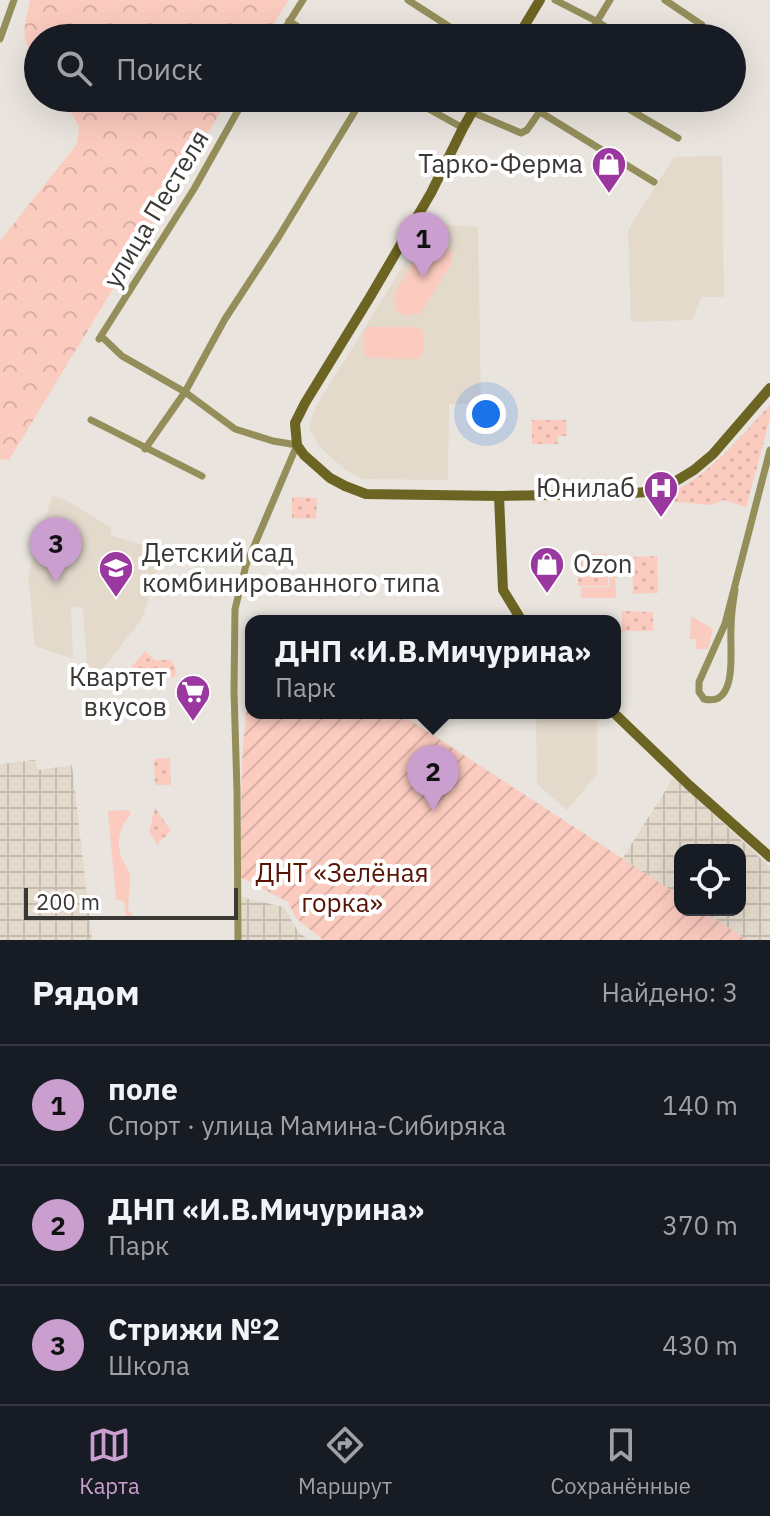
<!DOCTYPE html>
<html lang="ru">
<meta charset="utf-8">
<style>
body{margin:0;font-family:"IBM Plex Sans",sans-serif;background:#20242c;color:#f1f3f6}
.controls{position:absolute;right:24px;bottom:24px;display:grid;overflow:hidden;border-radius:16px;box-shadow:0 8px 32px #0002}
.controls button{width:72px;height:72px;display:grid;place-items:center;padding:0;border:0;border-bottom:2px solid #363941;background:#171b24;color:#f1f3f6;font:40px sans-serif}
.scale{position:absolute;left:24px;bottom:20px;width:214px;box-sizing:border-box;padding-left:8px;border:4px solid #3a3835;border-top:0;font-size:22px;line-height:28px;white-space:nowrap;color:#3a3835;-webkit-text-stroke:6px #fff;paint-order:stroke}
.you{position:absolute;left:486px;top:414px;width:28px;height:28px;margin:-20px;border:6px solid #fff;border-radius:50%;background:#1a73e8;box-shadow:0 0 0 12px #1a73e833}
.badge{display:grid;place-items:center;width:52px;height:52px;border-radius:50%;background:#ca9fcf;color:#111;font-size:26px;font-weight:700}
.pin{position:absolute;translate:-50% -66px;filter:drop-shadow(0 2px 4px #0008)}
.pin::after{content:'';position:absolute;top:42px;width:28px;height:24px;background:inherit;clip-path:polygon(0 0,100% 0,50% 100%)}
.popup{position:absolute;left:245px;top:615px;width:376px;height:104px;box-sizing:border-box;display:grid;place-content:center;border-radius:16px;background:#171b24;filter:drop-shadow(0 2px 6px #0005);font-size:26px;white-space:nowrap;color:#9ea1a6}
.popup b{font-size:30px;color:#f1f3f6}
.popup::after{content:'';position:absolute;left:50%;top:100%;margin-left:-16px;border:16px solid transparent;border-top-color:#171b24}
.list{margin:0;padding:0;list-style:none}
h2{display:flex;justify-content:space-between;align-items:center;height:104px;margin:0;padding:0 32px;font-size:34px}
h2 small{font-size:26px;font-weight:400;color:#9ea1a6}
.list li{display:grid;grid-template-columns:52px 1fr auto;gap:24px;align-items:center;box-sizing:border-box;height:120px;padding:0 32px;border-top:2px solid #363941}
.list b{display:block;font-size:30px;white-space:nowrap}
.list p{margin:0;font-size:26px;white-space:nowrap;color:#9ea1a6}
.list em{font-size:26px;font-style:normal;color:#9ea1a6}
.icon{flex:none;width:44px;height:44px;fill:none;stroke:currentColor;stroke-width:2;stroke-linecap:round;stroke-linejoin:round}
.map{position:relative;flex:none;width:770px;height:940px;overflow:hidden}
.search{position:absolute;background:#171b24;box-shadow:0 8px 32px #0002;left:24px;right:24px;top:24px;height:88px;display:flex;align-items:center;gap:20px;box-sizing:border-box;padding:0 28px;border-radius:44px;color:#9ea1a6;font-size:30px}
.sheet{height:464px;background:#171b24}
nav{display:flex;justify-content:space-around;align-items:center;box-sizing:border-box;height:112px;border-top:2px solid #363941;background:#171b24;font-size:22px;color:#9ea1a6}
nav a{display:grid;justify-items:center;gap:4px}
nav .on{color:#ca9fcf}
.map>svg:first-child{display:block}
</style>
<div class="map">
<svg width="770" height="940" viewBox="0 0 770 940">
<defs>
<pattern id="industrial-grid" width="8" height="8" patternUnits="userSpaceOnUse" patternTransform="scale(2)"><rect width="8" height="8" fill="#e3dacc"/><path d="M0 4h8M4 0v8" fill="none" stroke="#c4bcb0"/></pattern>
<pattern id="forest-crowns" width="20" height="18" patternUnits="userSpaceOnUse" patternTransform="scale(2)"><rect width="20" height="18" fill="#fccbbf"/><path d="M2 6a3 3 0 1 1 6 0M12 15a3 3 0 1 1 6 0" fill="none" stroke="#d9afa5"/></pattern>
<pattern id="park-dots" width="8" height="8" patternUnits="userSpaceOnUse" patternTransform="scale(2)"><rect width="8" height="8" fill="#fccbbf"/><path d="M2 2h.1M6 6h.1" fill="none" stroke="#d9afa5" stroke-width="1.8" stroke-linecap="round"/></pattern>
<pattern id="garden-furrows" width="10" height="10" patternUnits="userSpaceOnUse" patternTransform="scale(2)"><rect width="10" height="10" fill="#fccbbf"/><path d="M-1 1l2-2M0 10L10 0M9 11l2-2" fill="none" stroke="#d9afa5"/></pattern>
</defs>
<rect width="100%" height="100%" fill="#e9e4dd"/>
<!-- built -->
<path fill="#e3dacc" d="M722 156 724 297H702L692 320 631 322 628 230 674 157Z
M429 224 478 227 481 404H449L448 480 363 479 345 470 319 446 309 428 315 408Z
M52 496 64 499 112 528 110 535 163 551 142 619 101 671 87 667 83 608 71 606 73 659 35 646 28 576Z
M536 713H597V774L567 810 537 784Z"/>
<!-- industrial -->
<path fill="url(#industrial-grid)" d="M35 760 38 770 72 765 92 940H0V764Z
M674 777 770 867V940H747L701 910H740V850H680V896L622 859Z
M240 897 284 907 299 933 310 940H241Z"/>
<!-- grass -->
<path fill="#fccbbf" d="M438 242 451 251 452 263 420 314 405 316 396 310 394 294 423 246Z
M368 327H415L423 331V353L418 359 368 358 364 354V332Z
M579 553 615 555 616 598H581V587H609V556H581Z
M691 616 713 629 708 649H696V639H690Z
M129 810 131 814C119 827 115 844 123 861 126 868 127 865 129 872 132 885 128 898 128 910L134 917H126L124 901 116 900 108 811Z"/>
<!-- forest -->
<path fill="url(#forest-crowns)" d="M30 0H288V1L265 38H38V60C18 42 25 24 30 0Z
M62 98H229L9 460 0 459V241L77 144 79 126Z"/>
<!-- park -->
<path fill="url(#park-dots)" d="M770 405V419L746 507 724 500 711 505 666 501V498H659L661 495C700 487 743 434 770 405Z
M532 420H566L567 436H558V444H532Z
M292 497 317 498 316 519 292 518Z
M578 554 608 555V586H578Z
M657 556 658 593 633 594 632 557Z
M622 611 653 612V631H622Z
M145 651 155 660H171L176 669 175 677H123Z
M170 758 171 785H155L154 759Z
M155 808 171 831 157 844 149 832Z"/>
<!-- garden -->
<path fill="url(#garden-furrows)" d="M251 648V713H399L680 896V910H701L747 940H323L296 918 288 902 240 877 242 763Z"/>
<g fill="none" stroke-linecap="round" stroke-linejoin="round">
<!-- street -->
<path stroke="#948e5b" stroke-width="7" d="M408 0 467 38
M555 0 598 22 622 38
M665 0 702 25 709 38
M289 21 315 38
M279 38 303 0
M587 38 610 0
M0 39 14 0
M409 98 463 128
M610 98 678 138
M472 112 521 133 527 130 549 98
M540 112 654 182
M101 336 122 356 185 392 235 429 273 441 297 445 246 565 235 609 234 691 237 791 238 940
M99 339 194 189 245 98
M91 420 202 476
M145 449 185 392 225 319 278 238 363 98
M735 590C733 602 731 615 731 628 730 645 734 676 725 691 720 700 713 701 704 699L699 692V682L725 624 770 450"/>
<!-- secondary -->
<path stroke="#6c6422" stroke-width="10" d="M517 38 540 0
M480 98 463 128 431 193 370 297 305 403 295 423 297 445 304 455 330 478 345 486 366 494 499 496 618 494 647 492 671 484 694 470 713 454 770 388
M499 496 503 590 522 621
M614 713 689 785 770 857"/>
</g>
<!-- icons -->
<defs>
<g id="shop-pin" transform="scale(1.8)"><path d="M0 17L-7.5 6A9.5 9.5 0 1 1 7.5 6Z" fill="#9b389f" stroke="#fff"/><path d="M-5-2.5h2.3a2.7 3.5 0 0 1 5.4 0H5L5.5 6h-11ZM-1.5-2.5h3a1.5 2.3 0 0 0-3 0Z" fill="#fff"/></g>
<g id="hospital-pin" transform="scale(1.8)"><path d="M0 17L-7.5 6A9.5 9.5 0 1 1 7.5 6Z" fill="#9b389f" stroke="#fff"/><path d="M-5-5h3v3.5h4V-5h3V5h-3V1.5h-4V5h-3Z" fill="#fff"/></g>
<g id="school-pin" transform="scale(1.8)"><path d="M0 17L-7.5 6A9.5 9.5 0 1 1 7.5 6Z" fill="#9b389f" stroke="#fff"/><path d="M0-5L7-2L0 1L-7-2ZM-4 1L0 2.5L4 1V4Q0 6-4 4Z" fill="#fff"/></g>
<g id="supermarket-pin" transform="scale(1.8)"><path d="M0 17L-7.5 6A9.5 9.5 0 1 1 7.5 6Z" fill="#9b389f" stroke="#fff"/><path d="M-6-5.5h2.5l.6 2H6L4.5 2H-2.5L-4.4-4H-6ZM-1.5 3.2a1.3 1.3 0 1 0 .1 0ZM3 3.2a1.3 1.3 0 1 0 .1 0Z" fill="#fff"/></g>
</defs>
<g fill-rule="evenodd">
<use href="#shop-pin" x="609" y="164"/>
<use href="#hospital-pin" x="661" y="488"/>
<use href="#shop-pin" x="547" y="564"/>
<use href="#school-pin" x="116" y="568"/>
<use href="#supermarket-pin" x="193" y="692"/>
</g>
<g text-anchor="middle" stroke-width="8" stroke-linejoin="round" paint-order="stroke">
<!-- poi labels -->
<g font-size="26" fill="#3a3835" stroke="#fff" text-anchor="end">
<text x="583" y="173">Тарко-Ферма</text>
<text x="635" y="497">Юнилаб</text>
<text x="142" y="562" text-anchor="start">Детский сад<tspan x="142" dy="30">комбинированного типа</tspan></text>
<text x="573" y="573" text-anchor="start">Ozon</text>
<text x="167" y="686">Квартет<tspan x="167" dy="30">вкусов</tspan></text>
</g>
<!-- street labels -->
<g font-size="26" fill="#3a3835" stroke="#fff">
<text transform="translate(156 209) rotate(-59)" y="9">улица Пестеля</text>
</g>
<!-- park labels -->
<g font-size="26" fill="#581404" stroke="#fff">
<text x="342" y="882">ДНТ «Зелёная<tspan x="342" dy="30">горка»</tspan></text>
</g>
</g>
</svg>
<div class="controls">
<button><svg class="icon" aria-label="locate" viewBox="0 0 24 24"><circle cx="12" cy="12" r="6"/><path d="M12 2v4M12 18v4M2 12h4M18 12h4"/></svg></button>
</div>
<div class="scale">200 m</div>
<div class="you"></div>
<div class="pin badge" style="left:423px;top:278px">1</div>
<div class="pin badge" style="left:433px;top:811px">2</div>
<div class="popup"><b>ДНП «И.В.Мичурина»</b>Парк</div>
<div class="pin badge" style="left:56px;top:583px">3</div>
<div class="search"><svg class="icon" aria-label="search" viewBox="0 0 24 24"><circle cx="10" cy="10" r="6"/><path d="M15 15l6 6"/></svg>Поиск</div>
</div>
<section class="sheet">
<h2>Рядом<small>Найдено: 3</small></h2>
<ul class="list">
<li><span class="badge">1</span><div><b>поле</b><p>Спорт · улица Мамина-Сибиряка</p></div><em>140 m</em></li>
<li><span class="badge">2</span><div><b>ДНП «И.В.Мичурина»</b><p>Парк</p></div><em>370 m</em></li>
<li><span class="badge">3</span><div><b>Стрижи №2</b><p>Школа</p></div><em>430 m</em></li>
</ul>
</section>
<nav>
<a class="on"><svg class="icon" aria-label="map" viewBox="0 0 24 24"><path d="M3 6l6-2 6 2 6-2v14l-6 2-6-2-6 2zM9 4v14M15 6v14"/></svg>Карта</a>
<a><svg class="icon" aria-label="directions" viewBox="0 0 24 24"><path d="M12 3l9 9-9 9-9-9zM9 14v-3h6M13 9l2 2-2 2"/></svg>Маршрут</a>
<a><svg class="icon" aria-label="saved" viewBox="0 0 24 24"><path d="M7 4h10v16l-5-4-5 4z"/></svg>Сохранённые</a>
</nav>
